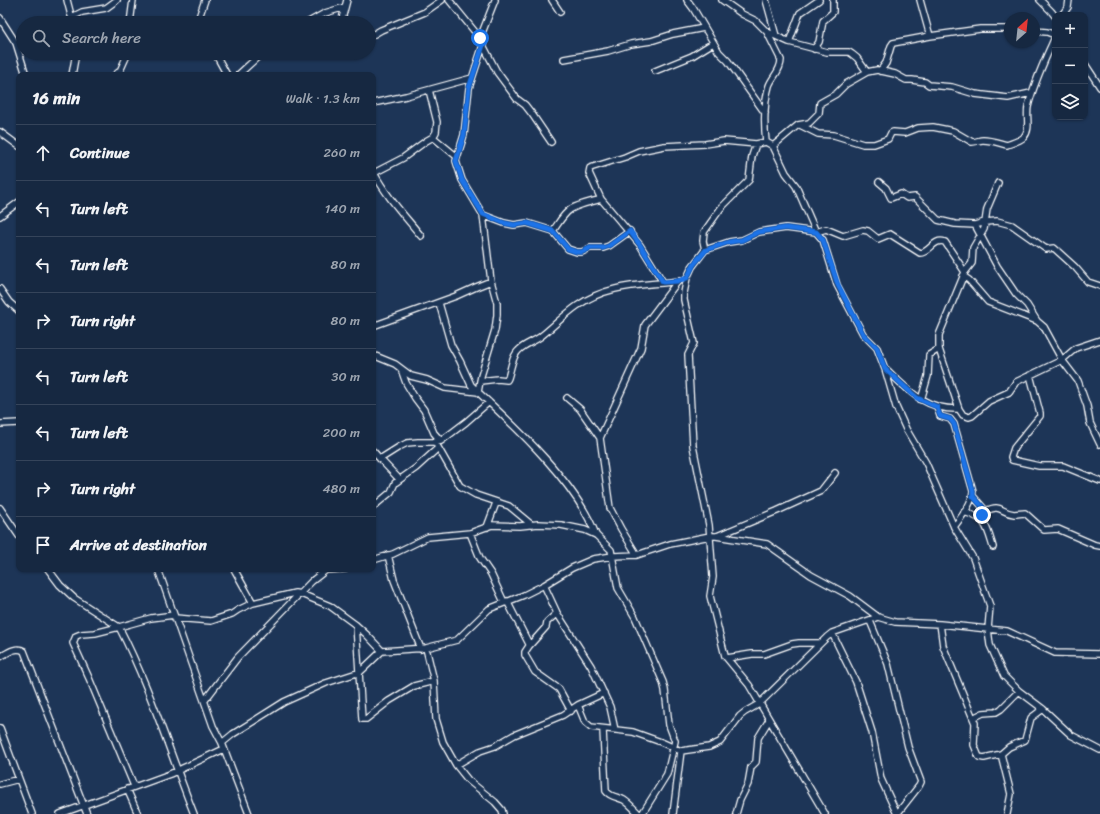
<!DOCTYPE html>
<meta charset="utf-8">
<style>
body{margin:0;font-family:Sriracha,sans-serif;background:#1f3048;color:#f1f3f6}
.controls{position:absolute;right:12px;top:12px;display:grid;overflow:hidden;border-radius:8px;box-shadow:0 1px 3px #0004}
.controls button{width:36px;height:36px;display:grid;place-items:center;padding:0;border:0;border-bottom:1px solid #35445a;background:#162841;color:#f1f3f6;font:20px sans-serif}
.compass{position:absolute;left:1004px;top:12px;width:36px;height:36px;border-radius:50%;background:#162841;box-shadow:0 1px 3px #0004;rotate:27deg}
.stop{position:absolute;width:12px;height:12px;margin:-9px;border:3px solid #1a73e8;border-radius:50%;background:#fff}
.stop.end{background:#1a73e8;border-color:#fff;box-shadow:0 1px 4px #0008}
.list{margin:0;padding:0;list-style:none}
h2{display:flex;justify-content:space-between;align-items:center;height:52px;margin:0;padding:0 16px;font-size:17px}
h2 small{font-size:13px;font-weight:400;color:#9ea6b1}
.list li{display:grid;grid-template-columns:26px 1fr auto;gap:12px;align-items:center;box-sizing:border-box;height:56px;padding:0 16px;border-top:1px solid #35445a}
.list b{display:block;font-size:15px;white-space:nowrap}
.list em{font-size:13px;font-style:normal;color:#9ea6b1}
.icon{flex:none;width:22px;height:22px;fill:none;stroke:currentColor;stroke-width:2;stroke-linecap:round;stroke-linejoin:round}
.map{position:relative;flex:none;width:1100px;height:814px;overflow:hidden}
.search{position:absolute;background:#162841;box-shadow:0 1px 3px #0004;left:16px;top:16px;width:360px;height:44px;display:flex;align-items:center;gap:10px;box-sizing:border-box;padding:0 14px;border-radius:22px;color:#9ea6b1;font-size:15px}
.panel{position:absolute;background:#162841;box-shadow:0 1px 3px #0004;left:16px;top:72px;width:360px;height:500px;border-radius:8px}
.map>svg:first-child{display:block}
</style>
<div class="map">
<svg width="1100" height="814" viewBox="0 0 1100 814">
<rect width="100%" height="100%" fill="#1d3557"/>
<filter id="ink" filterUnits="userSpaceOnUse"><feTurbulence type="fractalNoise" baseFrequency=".025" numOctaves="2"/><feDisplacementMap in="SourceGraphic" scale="8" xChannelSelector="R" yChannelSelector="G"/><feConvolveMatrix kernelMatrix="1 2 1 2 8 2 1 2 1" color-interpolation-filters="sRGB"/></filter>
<g filter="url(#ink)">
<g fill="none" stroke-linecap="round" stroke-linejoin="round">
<!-- minor casing -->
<g stroke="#fff" stroke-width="8">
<path id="minor" d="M67 0 73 23
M449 0 480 38 483 45 469 88 464 135 456 161 462 180 483 215 491 281 497 303V315L495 330 481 376 478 392C518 429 577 484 596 535
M552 0 560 12
M687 0 693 8 719 52 728 61 765 113
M722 0 742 14 756 21 767 32 789 42 827 52H849L852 54 857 58 867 72
M766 0 776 36
M920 0 930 36
M1040 0 1051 11 1055 16
M1062 15 1068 7 1069 0
M72 17 82 12 106 8 117 0
M0 18 16 43 26 75
M130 23 133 0
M197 23 205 0
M307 23 325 13 345 7
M341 23 347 0
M1034 31 1047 32 1055 35
M369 37 381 30 425 12 442 0
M480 38 495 0
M789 42 800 13 819 0
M483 45 497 72 517 99 525 105 532 114 551 142
M814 49 819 42 823 21 833 12V0
M215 53 227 75
M564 59 608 51 631 44 651 41 673 34 704 28
M1085 64 1100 87
M655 71 692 56 713 43
M880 71 886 63 891 46 893 43 930 36 980 29H1010
M72 75 76 53
M115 75 120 71 128 53
M238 75 262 53
M373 103 406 96 472 78
M800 125 818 134 834 135 863 144H874L888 139 891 133 893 132 905 133 918 128 933 127 953 131 972 142C976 142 979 140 983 140 991 140 999 143 1007 145 1012 143 1020 141 1024 137 1031 129 1026 117 1028 107 1034 82 1045 60 1055 37
M0 132 19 146
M433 137 456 156
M766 142C764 124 764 103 769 86 772 77 781 71 781 60L767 32
M773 146 798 125 809 123 819 113 820 103 836 94 846 84 867 72 877 70 895 74 906 80H912L925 82 929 85 952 87 975 94 1008 98 1031 93
M373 171C386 196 404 215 421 236
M374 173 403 158 426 141 433 137 436 132 437 122 429 90
M879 182 886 188 891 198 901 194 907 198 915 197 938 220 955 224 975 225 985 222 997 221 1012 225 1046 249 1054 248 1075 267 1088 282 1100 286
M483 215 504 223 514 225 527 223 553 231 568 249 577 252H582L590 248H603L609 246 630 231
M0 216 19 202
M975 225 997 266 1016 294 1027 305 1037 321
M553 231C558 224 563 214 571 209 580 204 592 202 601 199
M705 250 703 241 704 232 721 208 749 180 752 156 756 144
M963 276 969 280 988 302 1037 321 1044 327 1062 360 1078 381 1087 406 1090 423 1100 444
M663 282 640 245 601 199 589 173 590 168 625 157 639 151 664 146 705 144 724 141 756 144 766 142 773 146 786 173 796 186 816 232 823 240 837 285 863 334 877 348 885 369 896 407 906 429 926 463 954 527 973 558 990 606 988 629 990 645 1004 676 1019 691 1043 709 1071 735 1100 750
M0 289 9 302 19 311
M439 303 451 345 460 361 471 385 478 392
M373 326 456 296 476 287 491 281
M939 349 959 409
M373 355 395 364 411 376 427 380 445 388 478 392
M401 369 406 383 415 398 424 410 434 433 441 441
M886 369C908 390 925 410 959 409L963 415 969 417 972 416 989 401 1009 392 1016 382 1062 360 1076 348 1100 340
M1030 375 1040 413V416L1014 448 1011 457 1012 460 1039 466H1063L1100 481
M480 381 498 379 507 380 508 378C511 369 512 356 519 350 525 344 533 342 540 337 553 327 564 315 577 306 609 283 643 286 679 281
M567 398 580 409 600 438
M921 400 928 376 929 355 939 349V335L965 272 972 263 973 248 984 229 987 209 998 183
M937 407 940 416 950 419 954 424 973 491C972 504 962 516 954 527
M0 424 19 423
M435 442 460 486 476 495 509 506 532 525
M373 451 380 459 399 447 407 443 418 442H435L441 441 466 422 489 402
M380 459 399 479
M973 496 986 511 983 513
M373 507 391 492 395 483 416 468 438 448
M0 508 19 536
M986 511C1001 503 1001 513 1014 514 1018 514 1021 513 1025 513L1044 530 1058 529 1095 545 1100 546
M964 512C986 518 987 527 993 547
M487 527 496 503
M470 533 480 558 491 574 504 602
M717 536 777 511 821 491 835 473
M388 555 394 580 421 649
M637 555 621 529 610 508 600 438 641 348 645 325 678 281
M373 560 393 554 428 537 470 533 492 525 520 526 538 524 561 525 585 530 596 535 611 550 618 588 635 617 663 682 665 690 669 725 675 741 667 774 642 814
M48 569 60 585 74 598 119 627 151 618 174 615
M158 569 213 726 222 743 249 814
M234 569 253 603
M544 585 557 613 591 666 610 707 615 730
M507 601 529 644V646L525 652V655L535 672 559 689 571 711
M175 618 211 621 232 614 238 610 253 603 295 593 301 594 330 606 356 625 367 635 382 651 426 648 457 640 489 609 524 595 544 585 572 568 593 559 613 556 637 555 670 544 710 536H716L767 544 811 575 850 596 878 617 895 622 940 624 1007 631 1055 653 1100 654
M870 621 888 664 908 747 921 782 919 786 897 814
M940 624 943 646 975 723 974 745 979 757 984 758 1001 754 1009 747 1025 740 1031 718 1043 709
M356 625 362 719H366L389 701 414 686 434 681
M832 633 856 682 872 732 881 779 897 814
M529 646 546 627 547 622 557 613
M426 648 434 681 436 719 443 742 456 765 468 780 495 802 502 810 503 814
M0 657C7 653 16 646 24 651L87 814
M727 658 752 654H764L792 644 799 643H820
M205 700 238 657 312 581 326 570 345 569
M578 705 604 693
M973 718 983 713 996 712 1001 709 1019 691
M0 728 32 814
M603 730 606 791C610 797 618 797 624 800 630 804 634 809 639 814
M222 743 233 734 284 702 326 683 360 672 382 651
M1001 754 1011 794 1007 814
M456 765 480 751 495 746 514 735 563 715 578 705 585 722 591 727 633 732 661 742 681 751 709 747 720 742 740 716 745 712 759 704 827 637 832 633 878 617
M0 784 19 779
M134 786 89 678 73 643 76 636 81 634 95 633 119 627C150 687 169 751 194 814
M127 789 138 814
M60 814 170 774 224 749
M673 814 681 751
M736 814 740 800 748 784 751 767 756 762 758 738 769 720
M825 814 749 685 725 656 710 596 713 577 709 525 693 446 688 355 694 343 684 300V293L687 278 692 267 705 250 729 242 742 240 759 232 786 228 816 232 826 229 843 236 863 230 868 231 878 239 890 234 920 253C930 253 933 238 945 242L965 272"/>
</g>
<!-- minor -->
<use href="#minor" stroke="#1d3557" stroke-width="5.5"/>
</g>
</g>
<g fill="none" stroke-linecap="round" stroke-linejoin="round" filter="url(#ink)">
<!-- route -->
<path stroke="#1a73e8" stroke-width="5" d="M480 38 483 45 469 88 464 135 456 161 462 180 483 214 504 223 514 225 527 223 553 231 568 249 577 252H582L590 248H603L609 246 630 231 640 245 663 282 678 281 687 278 694 264 706 250 729 242 742 240 758 232 786 228 816 232 823 240 838 285 863 334 877 348 885 369 917 398 937 407 940 416 950 419 954 424 973 491V496L986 511 982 515"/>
</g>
</svg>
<div class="controls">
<button>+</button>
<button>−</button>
<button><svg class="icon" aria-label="layers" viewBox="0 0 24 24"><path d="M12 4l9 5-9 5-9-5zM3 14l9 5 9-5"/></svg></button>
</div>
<svg class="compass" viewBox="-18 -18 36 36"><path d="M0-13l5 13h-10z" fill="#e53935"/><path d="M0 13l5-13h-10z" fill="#9ea6b1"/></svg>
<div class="stop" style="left:480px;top:38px"></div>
<div class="stop end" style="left:982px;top:515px"></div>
<div class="search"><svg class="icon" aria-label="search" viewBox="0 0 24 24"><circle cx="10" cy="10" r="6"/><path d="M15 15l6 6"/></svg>Search here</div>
<section class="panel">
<h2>16 min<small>Walk · 1.3 km</small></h2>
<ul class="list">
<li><svg class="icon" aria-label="ahead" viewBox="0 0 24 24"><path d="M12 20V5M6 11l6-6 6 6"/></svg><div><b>Continue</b></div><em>260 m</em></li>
<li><svg class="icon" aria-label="left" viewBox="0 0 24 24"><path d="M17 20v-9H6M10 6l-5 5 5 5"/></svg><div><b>Turn left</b></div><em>140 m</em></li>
<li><svg class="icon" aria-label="left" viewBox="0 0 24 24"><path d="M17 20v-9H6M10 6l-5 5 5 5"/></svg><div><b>Turn left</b></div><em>80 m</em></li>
<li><svg class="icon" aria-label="right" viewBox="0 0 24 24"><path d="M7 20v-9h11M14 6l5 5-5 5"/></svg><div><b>Turn right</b></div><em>80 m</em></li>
<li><svg class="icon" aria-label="left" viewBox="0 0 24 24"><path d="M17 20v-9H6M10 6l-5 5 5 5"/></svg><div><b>Turn left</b></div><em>30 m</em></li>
<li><svg class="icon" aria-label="left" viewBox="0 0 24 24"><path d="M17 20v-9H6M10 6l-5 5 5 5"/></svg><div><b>Turn left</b></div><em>200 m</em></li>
<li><svg class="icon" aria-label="right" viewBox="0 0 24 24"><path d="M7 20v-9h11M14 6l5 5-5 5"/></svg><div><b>Turn right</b></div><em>480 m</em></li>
<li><svg class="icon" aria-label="arrive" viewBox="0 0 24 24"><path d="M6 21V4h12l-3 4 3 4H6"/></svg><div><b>Arrive at destination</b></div></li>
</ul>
</section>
</div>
